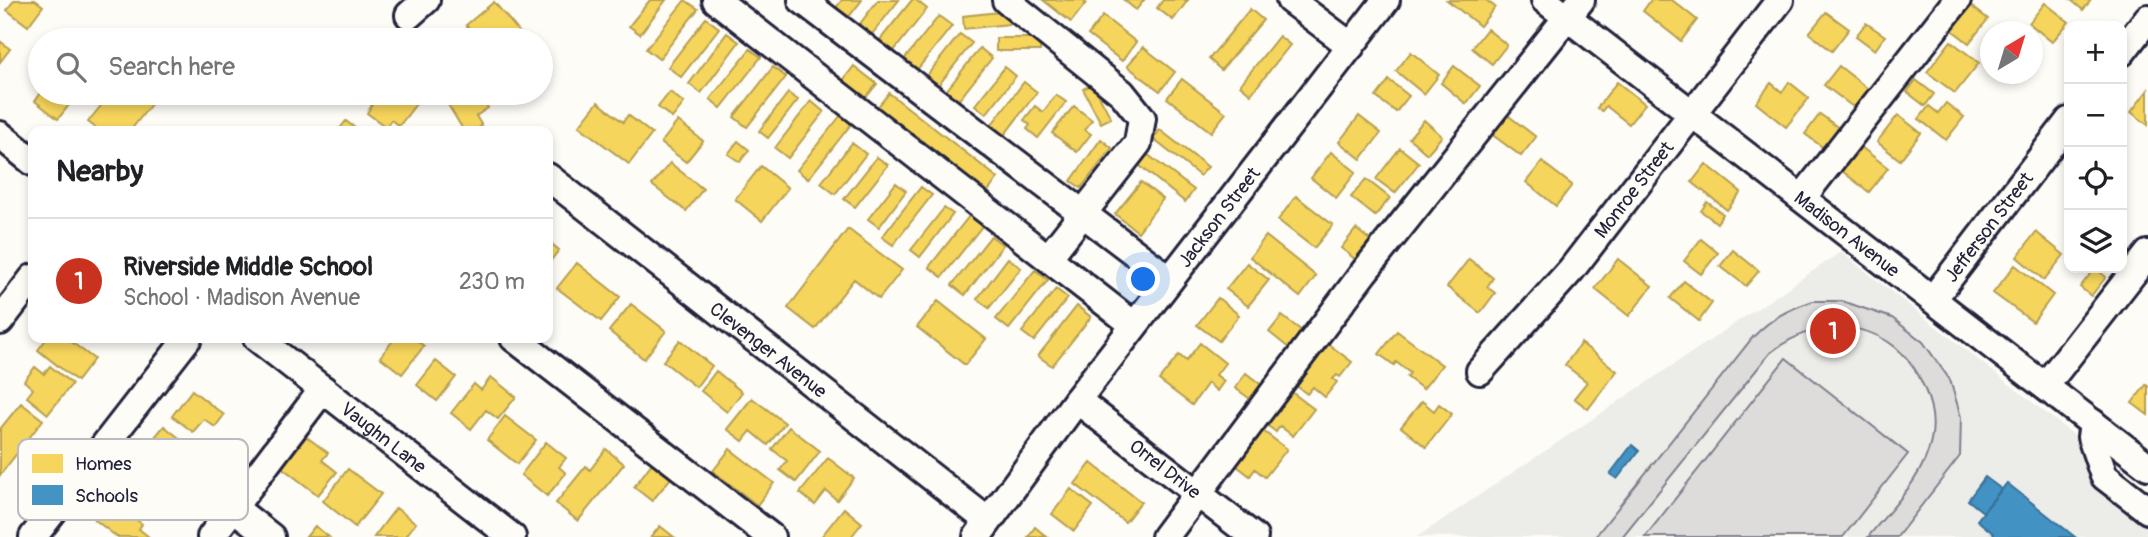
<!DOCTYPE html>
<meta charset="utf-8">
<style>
body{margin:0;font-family:Pangolin,sans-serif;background:#f2f2f2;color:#202124}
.controls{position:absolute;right:21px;top:21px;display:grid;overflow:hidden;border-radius:14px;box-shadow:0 4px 10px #0003}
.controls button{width:63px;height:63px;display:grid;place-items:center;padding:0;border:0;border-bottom:2px solid #e0e0e0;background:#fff;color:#202124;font:35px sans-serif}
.compass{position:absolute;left:1980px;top:21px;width:63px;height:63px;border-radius:50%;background:#fff;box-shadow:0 4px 10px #0003;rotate:38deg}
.you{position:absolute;left:1144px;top:280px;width:24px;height:24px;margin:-18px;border:5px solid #fff;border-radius:50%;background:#1a73e8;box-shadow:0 0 0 10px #1a73e833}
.badge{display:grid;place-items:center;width:46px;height:46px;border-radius:50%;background:#c8321e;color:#fff;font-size:23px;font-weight:700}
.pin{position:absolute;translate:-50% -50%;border:4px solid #fff;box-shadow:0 2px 7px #0006}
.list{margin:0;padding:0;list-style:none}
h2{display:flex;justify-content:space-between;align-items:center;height:91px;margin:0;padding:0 28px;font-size:30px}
h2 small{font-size:23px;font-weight:400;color:#757577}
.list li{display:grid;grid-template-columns:46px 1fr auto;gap:21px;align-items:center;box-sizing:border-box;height:126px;padding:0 28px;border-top:2px solid #e0e0e0}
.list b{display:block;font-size:26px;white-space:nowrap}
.list p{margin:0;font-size:23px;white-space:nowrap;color:#757577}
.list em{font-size:23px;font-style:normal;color:#757577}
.icon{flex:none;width:38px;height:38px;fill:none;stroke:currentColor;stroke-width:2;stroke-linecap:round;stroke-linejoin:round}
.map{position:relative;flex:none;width:2148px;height:537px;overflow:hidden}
.search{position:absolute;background:#fff;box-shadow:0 4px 10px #0003;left:28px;top:28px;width:525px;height:77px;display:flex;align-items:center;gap:18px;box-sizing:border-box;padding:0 24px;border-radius:38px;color:#757577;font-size:26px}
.panel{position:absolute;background:#fff;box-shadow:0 4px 10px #0003;left:28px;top:126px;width:525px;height:217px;border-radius:14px}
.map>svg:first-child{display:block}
</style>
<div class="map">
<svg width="2148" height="537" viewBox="0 0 2148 537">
<rect width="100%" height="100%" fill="#fdfcf7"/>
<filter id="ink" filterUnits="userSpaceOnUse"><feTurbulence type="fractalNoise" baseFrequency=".0143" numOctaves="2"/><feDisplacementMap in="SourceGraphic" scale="14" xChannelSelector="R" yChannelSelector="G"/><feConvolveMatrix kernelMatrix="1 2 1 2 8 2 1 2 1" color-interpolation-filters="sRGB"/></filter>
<g filter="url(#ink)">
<!-- built -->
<path fill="#ecece9" d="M1841 252 2148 493V537H1417Z"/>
<!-- green -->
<path fill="#dddcdb" stroke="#807f8b" stroke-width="2" d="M1813 301H1842L1892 318 1923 342 1950 380 1961 417 1960 456 1897 537H1868C1891 508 1924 478 1931 440 1935 423 1931 403 1924 387 1897 321 1824 310 1770 353L1622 537H1595L1753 337C1773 317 1787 310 1813 301Z
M1786 358 1908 454 1843 537H1645Z"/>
<!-- homes -->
<path fill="#f6d55c" stroke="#b69f52" stroke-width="2" d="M14 0H35L43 6 28 26 7 10Z
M650 0H666L640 34 629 26Z
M685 0 698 9 659 59 646 49Z
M842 0H862L844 23 832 13Z
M878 0H899L869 38 856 29Z
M912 0H916L927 9 893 52 879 41Z
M1043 0H1082L1086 3 1071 22Z
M1124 0H1144L1136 10Z
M1163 0H1188L1173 20 1157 8Z
M1447 0H1486L1495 7 1480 26Z
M1651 0H1672L1697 20 1681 41 1643 11Z
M2071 0H2091L2083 10Z
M494 2 526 40H462L472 32 466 25Z
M2045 3 2069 22 2052 42 2029 23Z
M1971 6 1988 19 1969 43 1952 30Z
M1250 9 1263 20 1221 70 1209 59Z
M1008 11 1009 24 964 29 963 16Z
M1826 12 1849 29 1832 51 1809 33Z
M939 16 952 26 916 71 903 61Z
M1103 16 1136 42 1122 61 1088 35Z
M706 18 719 28 681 77 668 67Z
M1866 23 1885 36 1875 50 1856 36Z
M1487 29 1507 45 1492 64 1472 48Z
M727 33 739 42 701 93 689 84Z
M960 34 972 43 933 92 921 83Z
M1279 36 1290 45 1251 94 1240 85Z
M996 38H1040V51H996Z
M0 41 10 49 0 62Z
M1951 41 1979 63 1955 93 1927 72Z
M1143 47 1175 72 1160 91 1127 66Z
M980 48 992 58 958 101 946 91Z
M750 49 761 57 721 108 710 99Z
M1411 52 1439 75 1424 94 1396 71Z
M854 66 877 84 864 100 841 83Z
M1454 66 1480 86 1466 104 1441 83Z
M1839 66 1872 92 1857 110 1824 85Z
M773 67 786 77 747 127 734 117Z
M1005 67 1016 76 986 114 975 105Z
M1182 79 1226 113 1211 132 1167 98Z
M1389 80 1409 96 1396 112 1376 97Z
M1916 80 1934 94 1925 106 1907 92Z
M1024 82 1037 92 999 142 986 132Z
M1617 82 1645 104 1629 124 1606 106 1602 111 1597 108Z
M1789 82 1809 98 1786 127 1756 103 1771 83 1782 92Z
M1093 84 1111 118 1101 123 1083 89Z
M2148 90V125L2131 112Z
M670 92 684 103 672 118 658 107Z
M41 93H71L76 96 58 119 35 101Z
M111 93H140L152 103 130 131H100L88 122Z
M356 93H400L416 104 399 126 391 120 386 127 367 113 372 105Z
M441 93H479L488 108 476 116 482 126 473 131H464Z
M788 93 798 100 768 138 759 131Z
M889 93 998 178 986 194 876 109Z
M1056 95 1066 102 1038 138 1027 129 1030 125 1024 120 1035 106 1043 112Z
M811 101 824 112 788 158 775 148Z
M598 102 623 122 628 115 652 134 629 164 579 126Z
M1946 103 1964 117 1946 140 1919 119 1929 106 1938 113Z
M1074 106 1092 120 1085 130 1091 134 1077 152 1052 133Z
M1505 113 1536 137 1521 156 1490 133Z
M1820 114 1840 129 1825 149 1805 134Z
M841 115 852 123 808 179 797 170Z
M1898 115 1921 133 1900 160 1877 142Z
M1359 116 1381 133 1361 159 1339 142Z
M1424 120 1442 136 1427 154 1409 138Z
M346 121 359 131H338Z
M678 121 703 141 686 162 661 143Z
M1160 130 1208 167 1200 176 1153 139Z
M1101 139 1112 148 1081 188 1071 181Z
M738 141 749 150 740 162 728 154Z
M852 143 866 154 835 194 821 183Z
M1861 147 1888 168 1869 192 1842 171Z
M1400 148 1419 163 1395 193 1376 179Z
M1143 151 1194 190 1185 202 1135 162Z
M1331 152 1356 172 1336 198 1311 178Z
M877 157 888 165 855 207 844 199Z
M1542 162 1572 185 1556 206 1526 182Z
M670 163 703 189 686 211 652 185Z
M1706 164 1741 192 1727 210 1692 182Z
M761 166 788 188 762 221 735 199Z
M1366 179 1390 198 1375 216 1351 197Z
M1141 182 1163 199 1138 232 1115 214Z
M896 183 906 191 879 227 868 219Z
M921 187 932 195 893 245 882 237Z
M1296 196 1333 225 1314 248 1278 220Z
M1707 202 1723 214 1717 223 1701 211Z
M944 208 953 214 920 257 911 250Z
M970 215 983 225 942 277 929 267Z
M848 229 902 270 879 299 854 279 815 329 788 308Z
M1356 229 1375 244 1360 263 1341 248Z
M2036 232 2064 255 2044 280 2017 257Z
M991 236 1003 245 965 295 952 285Z
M1266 236 1316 276 1300 297 1250 257Z
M1701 239 1718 253 1701 274 1684 261Z
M548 241 559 250 548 264Z
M1733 250 1759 271 1746 286 1720 266Z
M1008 258 1021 268 989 308 977 299Z
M1469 259 1493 278 1487 287 1495 293 1480 313 1447 287Z
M1618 259 1652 286 1629 316 1595 289Z
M577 263 620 297 601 321 557 288Z
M1247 263 1269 280 1248 306 1226 289Z
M2015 265 2053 295 2033 322 1993 293Z
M2095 268 2106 277 2091 296 2080 287Z
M1035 270 1048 280 1009 329 996 319Z
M1684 281 1712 303 1699 321 1670 298Z
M1056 289 1068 298 1034 341 1022 332Z
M1218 298 1239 315 1219 341 1197 325Z
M938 301 986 339 965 365 917 327Z
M631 304 666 331 644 359 609 331Z
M1077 306 1091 317 1052 366 1038 356Z
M1282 316 1302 331 1289 348 1269 332Z
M1397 331 1442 365 1423 389 1407 377 1410 373 1396 362 1394 365 1379 354Z
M47 338H66L94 359 77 381 38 350Z
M395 338H413L424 346 402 374 380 357Z
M680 340 712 366 696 387 663 361Z
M1200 343 1225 363 1216 375 1224 381 1217 391 1208 383 1192 405 1159 380 1179 355 1186 361Z
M1327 343 1352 362 1340 377 1337 375 1333 379 1337 382 1325 397 1313 387 1307 394 1294 384Z
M1581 343 1617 371 1588 409 1574 398 1587 382 1565 365Z
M436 361 456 377 437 401 417 385Z
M50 366 72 384 48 414 27 397 33 389 24 381 35 367 44 374Z
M716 371 742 392 727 412 701 391Z
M1246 373 1264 387 1253 401 1235 388Z
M491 377 516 397 498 419 486 410 471 429 451 413 474 384 481 390Z
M2146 385 2148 386V415L2132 403Z
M192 390 224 415 215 427 204 419 193 432 172 416Z
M1289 390 1314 409 1293 436 1280 426 1276 432 1263 422Z
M752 398 785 423 768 445 751 431 743 441 727 429Z
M1422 401 1434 411 1439 404 1452 414 1426 447 1401 427Z
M21 403 43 420 0 475V429Z
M505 416 536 440 517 464 487 440Z
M164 426 188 445 165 473 141 454Z
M789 427 820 451 796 482 780 470 787 461 772 449Z
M1259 428 1287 449 1265 477 1255 469 1250 476 1233 463Z
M304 435 328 453 322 460 337 472 318 495 280 466Z
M546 442 566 458 559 467 566 473 547 496 521 475Z
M606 449 624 464 578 521 556 503 586 466 590 470Z
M730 449 774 483 757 505 713 471Z
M828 458 854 478 837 500 826 491 815 505 800 493Z
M652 463 671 478 652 501 634 487Z
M1091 463 1141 502 1125 522 1075 484Z
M348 469 381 494 355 527 323 501Z
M1071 489 1093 506 1074 531 1052 514Z
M109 499 142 524 139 529 149 537H117L94 519Z
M396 508 416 523 405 537H374Z
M844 508 862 523 851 537H821Z
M315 526 329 537H306Z
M660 526 674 537H651Z
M1035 527 1047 537H1028Z"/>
<!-- schools -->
<path fill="#4393c3" stroke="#39719a" stroke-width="2" d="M1632 445 1639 451 1617 479 1610 474Z
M1985 477 2001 489 1983 512 1968 500Z
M2007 483 2075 537H1992L1994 534 1977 520Z"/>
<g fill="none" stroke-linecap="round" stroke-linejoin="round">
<!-- minor casing -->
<g stroke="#22223b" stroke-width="32">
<g id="minor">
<path d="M716 0 1134 325"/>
<path d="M802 0 1169 279"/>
<path d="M1006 0 1122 93 1142 118 1138 143 1048 258"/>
<path d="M1290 0 1351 46"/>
<path id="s1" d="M1545 0 2148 466"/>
<path d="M409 15 426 0"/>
<path d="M2122 52 2148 18"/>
<path d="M0 135 33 162"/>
<path id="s2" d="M548 177 988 521"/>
<path d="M1802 198 1957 0"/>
<path id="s3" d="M1933 299 2069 121"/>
<path d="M0 321 33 278"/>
<path id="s4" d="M257 338 512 537"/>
<path d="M514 338 771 537"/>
<path id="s5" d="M1480 371 1571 270 1780 0"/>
<path d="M2045 386 2148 254"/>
<path id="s6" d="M1077 400 1254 537"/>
<path d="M2093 423 2091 437 2104 476 2148 510"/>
<path d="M234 508 271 537"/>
<path d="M33 537 188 338"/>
<path d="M211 537 323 389"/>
<path id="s7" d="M977 537 1077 400 1386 0"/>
<path d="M1165 537 1364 272 1581 0"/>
</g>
</g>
<!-- minor -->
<use href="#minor" stroke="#fdfcf7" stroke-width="26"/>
</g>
</g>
<g text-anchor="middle" stroke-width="7" stroke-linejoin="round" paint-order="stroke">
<!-- street labels -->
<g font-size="19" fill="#22223b" stroke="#fdfcf7">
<text dy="7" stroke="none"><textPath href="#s5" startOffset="238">Monroe Street</textPath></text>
<text dy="7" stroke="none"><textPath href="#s7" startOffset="401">Jackson Street</textPath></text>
<text dy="7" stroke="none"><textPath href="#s3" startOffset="91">Jefferson Street</textPath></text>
<text dy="7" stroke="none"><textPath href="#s1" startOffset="382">Madison Avenue</textPath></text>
<text dy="7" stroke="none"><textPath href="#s2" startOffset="280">Clevenger Avenue</textPath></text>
<text dy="7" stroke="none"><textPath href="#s4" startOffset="161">Vaughn Lane</textPath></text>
<text dy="7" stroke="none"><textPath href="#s6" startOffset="112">Orrel Drive</textPath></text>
</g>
</g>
<!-- legend -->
<rect x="18" y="439" width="230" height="81" rx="10" fill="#fdfcf7" stroke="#bbbbbf" stroke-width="2"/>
<rect x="32" y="454" width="31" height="19" fill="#f6d55c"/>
<rect x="32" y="485" width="31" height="20" fill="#4393c3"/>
<g font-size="19" fill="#22223b">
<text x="75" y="470">Homes</text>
<text x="75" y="502">Schools</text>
</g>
</svg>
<div class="controls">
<button>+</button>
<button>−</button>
<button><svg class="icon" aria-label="locate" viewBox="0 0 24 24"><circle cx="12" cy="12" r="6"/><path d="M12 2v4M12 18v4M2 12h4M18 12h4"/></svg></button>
<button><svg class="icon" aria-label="layers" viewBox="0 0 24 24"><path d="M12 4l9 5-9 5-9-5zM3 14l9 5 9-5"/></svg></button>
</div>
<svg class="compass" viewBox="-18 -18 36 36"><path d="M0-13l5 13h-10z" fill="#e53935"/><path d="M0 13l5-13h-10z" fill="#757577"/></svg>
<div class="you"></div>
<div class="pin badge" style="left:1833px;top:331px">1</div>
<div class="search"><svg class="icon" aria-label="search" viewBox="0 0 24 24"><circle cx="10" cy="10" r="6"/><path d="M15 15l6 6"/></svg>Search here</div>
<section class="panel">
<h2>Nearby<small></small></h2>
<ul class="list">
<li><span class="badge">1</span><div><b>Riverside Middle School</b><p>School · Madison Avenue</p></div><em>230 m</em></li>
</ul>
</section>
</div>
